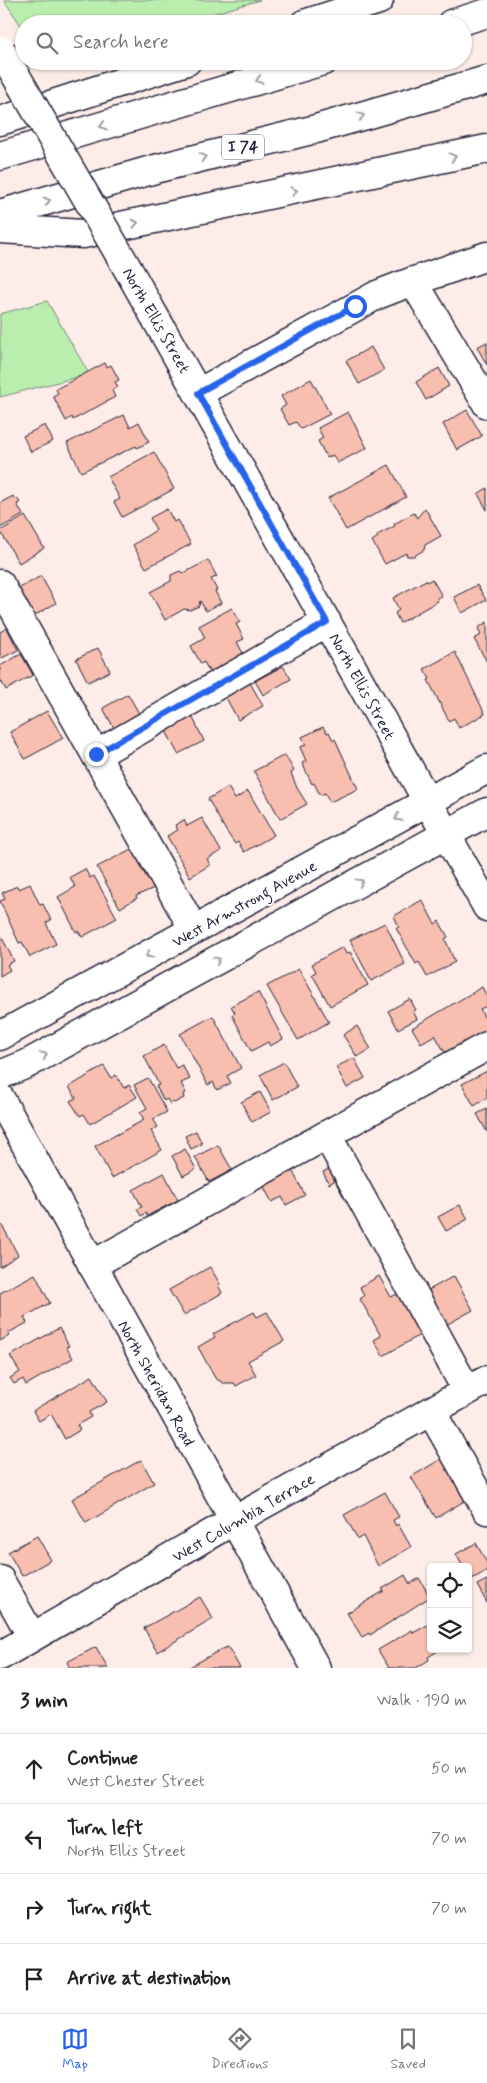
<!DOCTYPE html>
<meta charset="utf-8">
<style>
body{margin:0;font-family:Mynerve,sans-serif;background:#f2f2f2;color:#222}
.controls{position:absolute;right:15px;bottom:15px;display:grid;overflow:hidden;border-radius:5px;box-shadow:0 1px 4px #0004}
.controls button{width:45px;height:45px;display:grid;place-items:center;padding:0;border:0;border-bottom:1px solid #e0e0e0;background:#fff;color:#222;font:25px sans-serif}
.stop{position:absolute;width:15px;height:15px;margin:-11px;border:4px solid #2563eb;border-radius:50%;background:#fff}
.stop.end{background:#2563eb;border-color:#fff;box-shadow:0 1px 5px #0008}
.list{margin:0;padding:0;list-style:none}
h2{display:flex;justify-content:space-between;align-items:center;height:65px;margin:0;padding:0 20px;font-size:21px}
h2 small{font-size:16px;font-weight:400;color:#767676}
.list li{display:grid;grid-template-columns:32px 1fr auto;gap:15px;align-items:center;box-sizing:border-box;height:70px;padding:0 20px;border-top:1px solid #e0e0e0}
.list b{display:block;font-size:19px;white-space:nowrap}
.list p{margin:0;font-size:16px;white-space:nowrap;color:#767676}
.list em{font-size:16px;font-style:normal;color:#767676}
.icon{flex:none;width:28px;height:28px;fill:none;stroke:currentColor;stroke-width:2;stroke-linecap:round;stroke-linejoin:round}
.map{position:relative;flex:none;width:487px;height:1668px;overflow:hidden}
.search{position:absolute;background:#fff;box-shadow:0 1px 4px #0004;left:15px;right:15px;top:15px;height:55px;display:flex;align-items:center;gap:12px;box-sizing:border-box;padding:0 18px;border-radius:28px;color:#767676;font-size:19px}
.sheet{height:345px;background:#fff}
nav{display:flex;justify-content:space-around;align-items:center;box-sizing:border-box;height:70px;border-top:1px solid #e0e0e0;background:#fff;font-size:14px;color:#767676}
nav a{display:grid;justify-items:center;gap:2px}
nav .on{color:#2563eb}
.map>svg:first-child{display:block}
</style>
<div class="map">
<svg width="487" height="1668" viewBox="0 0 487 1668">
<rect width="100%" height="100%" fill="#fdece7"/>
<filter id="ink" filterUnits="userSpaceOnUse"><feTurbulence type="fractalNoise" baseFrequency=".02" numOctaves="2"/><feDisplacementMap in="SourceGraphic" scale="10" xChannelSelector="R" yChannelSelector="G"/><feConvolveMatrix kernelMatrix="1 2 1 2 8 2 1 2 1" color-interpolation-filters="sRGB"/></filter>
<g filter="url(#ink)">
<!-- green -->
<path fill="#baeeaf" stroke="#6e8875" d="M4 0H260L178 24H24V30Z
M47 301 89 374 0 397V314Z"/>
<!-- building -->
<path fill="#f8beaf" stroke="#22223b" d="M487 342V365L477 347Z
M371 347 384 370 359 384 346 361Z
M105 363 107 367 111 365 119 380 115 382 118 387 112 390 115 397 73 420 72 417 66 421 53 396 58 393 56 389Z
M439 368 449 386 426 400 416 382Z
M311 379 330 414 301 429 296 422 289 425 280 409 286 405 281 396Z
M467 410 482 436 457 450 443 424Z
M348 412 367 448 337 463 333 455 327 458 318 441 323 438 318 428Z
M124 415 130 427 139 422 149 442 137 448 136 446 81 472 67 443Z
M45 425 53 441 31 452 23 436Z
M154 452 174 489 122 517 114 502 120 499 108 477Z
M389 465 406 497 346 530 328 498Z
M487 488V510L478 494Z
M13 496 14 499 17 498 20 503 17 504 23 515 0 528V503Z
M425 508 441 536 425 545 424 550 414 556H407L406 553 385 564 372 541 378 537 377 535 395 526 394 524 414 513 417 518Z
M167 509 174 522 177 520 191 544 146 568 133 545 156 530 150 518Z
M25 516 44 548 19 563 0 531Z
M208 560 217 577 211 579 217 590 215 591 221 603 206 611 200 601 199 606 190 610 184 609 165 620 150 592 171 581V575L180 571 184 573Z
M41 576 56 603 34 616 18 589Z
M432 579 442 596 437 598 438 601 400 623 395 613 399 610 393 598 426 580 427 582Z
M477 585 486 600 462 613 454 597Z
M232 608 240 622 236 624 244 639 237 642 245 657 227 667 225 664 210 673 204 662 201 664 191 646 205 638 199 626Z
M487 622V662L474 639 481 635 478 628Z
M7 628 18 650 0 659V632Z
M98 648 110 671 88 682 76 659Z
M455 652 485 714 459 728 454 718 449 721 428 680 430 679 424 669Z
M21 654 33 675 6 690 0 679V666Z
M283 666 291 679 263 695 255 681Z
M249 681 263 706 238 720 224 694Z
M128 694 141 717 116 732 103 708Z
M47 711 63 738 25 759 10 732Z
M191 714 204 741 178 754 164 727Z
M323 727 327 733 329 732 333 740 335 739 358 789 330 802 325 793 320 795 314 783 312 784 302 763 306 761 300 747 306 745 302 737Z
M285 755 294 771 291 773 297 788 307 804 280 819 254 771Z
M228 787 235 799 248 791 274 835 244 852 238 842 235 844 226 831 208 799Z
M202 818 221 851 207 859 210 865 190 877 167 836 178 830 175 825 184 820 187 826Z
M133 848 142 866 140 867 154 888 136 896 137 898 120 908 97 867Z
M85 869 90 878 94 876 117 918 82 937 78 931 76 932 58 897 75 887 70 877Z
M30 884 40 905 43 904 51 920 46 923 56 944 30 957 22 942 19 943 0 901 5 899 2 893 17 886 19 889Z
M422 900 435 924 439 921 448 937 445 939 455 962 427 977 419 962 416 964 396 928 399 927 394 916Z
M385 923 405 964 371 981 350 940Z
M0 934 14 961 7 965 10 970 0 976Z
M343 947 346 954 350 952 368 985 330 1006 312 974 316 972 312 964Z
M299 969 329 1022 298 1040 267 986Z
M482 987 487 997V1006L480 1009 484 1017 487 1015V1036L448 1058 435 1035 421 1043 412 1028Z
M258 992 283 1039 270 1046 268 1042 251 1051 232 1015 235 1013 231 1006Z
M410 999 416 1010 413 1011 417 1019 398 1029 388 1011Z
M213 1016 241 1068 227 1076 231 1083 217 1090 213 1082 208 1085 180 1034Z
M357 1026 371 1049 357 1057 343 1035Z
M164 1045 176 1068 182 1065 190 1079 181 1083 186 1093 183 1094 184 1098 174 1103 173 1102 170 1104 167 1099 164 1101 156 1086 159 1085 144 1056Z
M354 1058 365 1078 347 1088 336 1067Z
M284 1062 297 1087 273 1100 260 1075Z
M104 1066 111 1078 116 1075 124 1088 129 1085 137 1097 90 1124 84 1114 80 1116 70 1101 76 1098 69 1087Z
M487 1071V1098L474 1106 462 1084Z
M148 1078 167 1112 153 1119 158 1127 151 1131 162 1150 112 1178 95 1146 144 1120 140 1112 147 1108 134 1085Z
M260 1092 271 1112 252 1122 241 1102Z
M487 1109V1132L477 1114Z
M196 1131 202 1144 191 1149 185 1136Z
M218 1145 232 1170 209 1182 195 1157Z
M185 1149 196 1169 183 1176 172 1156Z
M335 1166 341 1177 329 1184 323 1172Z
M291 1168 305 1195 286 1205 282 1197 272 1202 262 1184Z
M164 1173 178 1200 147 1216 146 1213 141 1216 137 1209 142 1207 133 1190Z
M460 1205 468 1219 446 1231 438 1217Z
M2 1225 18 1255 0 1267V1226Z
M210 1267 220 1284 218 1285 222 1293 184 1315 169 1290Z
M35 1274 50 1303 24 1317 27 1323 8 1333 9 1336 0 1341V1293Z
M379 1276 391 1297 397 1294 420 1335 383 1356 374 1340 381 1336 360 1299 364 1296 360 1287Z
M454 1276 473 1310 446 1325 427 1291Z
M254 1312 257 1317 267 1312 284 1341 248 1361 256 1375 236 1386 234 1383H223L215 1378 198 1347 215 1337 213 1334Z
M59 1328 69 1346 66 1347 73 1358 26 1385 23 1379 14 1384 10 1378 20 1372 10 1356Z
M92 1376 107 1402 89 1412 91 1417 77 1425 80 1430 65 1439 51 1414 39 1421 33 1411 37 1408Z
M441 1459 466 1500 436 1518 411 1477Z
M141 1460 154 1483 86 1523 72 1499Z
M385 1492 399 1517 393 1520 396 1526 398 1524 411 1547 378 1566 363 1536 358 1539 344 1515Z
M37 1536 51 1560 22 1576 8 1552Z
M476 1543 487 1563V1571L470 1580 468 1567H463L456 1554Z
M405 1575 410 1584 419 1578 430 1597 370 1635 369 1633 362 1637 347 1613 384 1591 382 1589Z
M487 1580V1603L477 1585Z
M200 1597 213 1619 157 1652 144 1628Z
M431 1623V1649H441L428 1657 429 1660 416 1668H389L378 1650 412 1630 413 1633Z
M96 1647 108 1668H70L67 1662Z
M228 1647 240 1668H188L220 1650Z"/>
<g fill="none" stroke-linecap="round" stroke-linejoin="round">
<!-- minor casing -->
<g stroke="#22223b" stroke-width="31">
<path id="minor" d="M129 271 487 907
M413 281 487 404
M198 393 377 295 400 286 487 256
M0 584 194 930
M96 755 327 622
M0 1036 487 769
M0 1075 27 1064 487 812
M327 1135 467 1391
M92 1265 487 1046
M431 1411 487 1510
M0 1580 32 1637
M0 1656 233 1521 487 1380"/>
</g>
<!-- major casing -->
<g stroke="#22223b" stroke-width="31">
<path id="major" d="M0 1098 316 1668"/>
</g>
<!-- highway casing -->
<g stroke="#22223b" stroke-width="31">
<path id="highway" d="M304 24 379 0
M451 24 487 13
M0 121 187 61
M0 156 323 61
M0 214 155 169 316 129 487 80
M0 229 83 234 487 149"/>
</g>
<!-- minor -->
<use href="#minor" stroke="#fff" stroke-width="28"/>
<!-- major -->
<use href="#major" stroke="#fff" stroke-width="28"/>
<!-- highway -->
<use href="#highway" stroke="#fff" stroke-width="28"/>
<!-- minor-bridge casing -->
<g stroke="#22223b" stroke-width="31" stroke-linecap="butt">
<path id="minor-bridge" d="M1 50 129 271"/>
</g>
<!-- minor-bridge -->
<use href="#minor-bridge" stroke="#fff" stroke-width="28"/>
</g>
<!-- one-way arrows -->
<defs><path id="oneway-chevron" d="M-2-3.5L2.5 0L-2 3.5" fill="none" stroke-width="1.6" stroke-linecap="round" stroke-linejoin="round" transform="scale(1.25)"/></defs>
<g stroke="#9c9ca7">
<use href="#oneway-chevron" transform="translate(259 80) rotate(164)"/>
<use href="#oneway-chevron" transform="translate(361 116) rotate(-16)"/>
<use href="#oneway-chevron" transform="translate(103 126) rotate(164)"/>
<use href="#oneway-chevron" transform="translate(203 157) rotate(-14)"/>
<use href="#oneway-chevron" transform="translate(453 157) rotate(-13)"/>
<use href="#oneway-chevron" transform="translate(294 191) rotate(-12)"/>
<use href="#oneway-chevron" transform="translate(47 201) rotate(-16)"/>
<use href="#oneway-chevron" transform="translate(135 223) rotate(-12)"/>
<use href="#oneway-chevron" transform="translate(398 818) rotate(151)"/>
<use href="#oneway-chevron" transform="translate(360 882) rotate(-29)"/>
<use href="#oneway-chevron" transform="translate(149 955) rotate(151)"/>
<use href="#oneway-chevron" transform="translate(217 960) rotate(-29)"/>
<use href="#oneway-chevron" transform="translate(44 1055) rotate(-29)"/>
</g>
</g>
<g fill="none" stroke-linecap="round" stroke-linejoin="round" filter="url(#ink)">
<!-- route -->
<path stroke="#2563eb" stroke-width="6" d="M96 754 327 622 198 393 355 306"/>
</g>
<g text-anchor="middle" stroke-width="4" stroke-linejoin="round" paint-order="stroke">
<!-- shield labels -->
<rect fill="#fff" stroke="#646476" stroke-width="1" x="222" y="134.5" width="42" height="25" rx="4"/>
<g font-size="15" font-weight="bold" fill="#22223b">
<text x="243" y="152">I 74</text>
</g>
<!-- street labels -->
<g font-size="16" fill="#22223b" stroke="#fff">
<text transform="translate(157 320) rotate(60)" y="6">North Ellis Street</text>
<text transform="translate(363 686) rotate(61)" y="6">North Ellis Street</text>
<text transform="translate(244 903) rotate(-29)" y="6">West Armstrong Avenue</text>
<text transform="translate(157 1383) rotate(61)" y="6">North Sheridan Road</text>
<text transform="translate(243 1517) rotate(-30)" y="6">West Columbia Terrace</text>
</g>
</g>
</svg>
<div class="controls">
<button><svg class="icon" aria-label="locate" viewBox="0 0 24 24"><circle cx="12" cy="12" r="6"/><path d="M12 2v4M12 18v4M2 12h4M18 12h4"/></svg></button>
<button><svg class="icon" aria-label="layers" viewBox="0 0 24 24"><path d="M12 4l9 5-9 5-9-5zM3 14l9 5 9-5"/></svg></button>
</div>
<div class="stop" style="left:355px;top:306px"></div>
<div class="stop end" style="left:96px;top:754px"></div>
<div class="search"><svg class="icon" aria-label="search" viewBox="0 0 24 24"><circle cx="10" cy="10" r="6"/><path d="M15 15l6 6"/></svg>Search here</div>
</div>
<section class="sheet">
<h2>3 min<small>Walk · 190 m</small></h2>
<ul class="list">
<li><svg class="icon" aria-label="ahead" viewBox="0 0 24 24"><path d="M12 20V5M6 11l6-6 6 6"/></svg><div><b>Continue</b><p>West Chester Street</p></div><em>50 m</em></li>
<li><svg class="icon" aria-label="left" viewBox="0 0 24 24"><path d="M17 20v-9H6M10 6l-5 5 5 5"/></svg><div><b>Turn left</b><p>North Ellis Street</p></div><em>70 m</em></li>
<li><svg class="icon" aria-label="right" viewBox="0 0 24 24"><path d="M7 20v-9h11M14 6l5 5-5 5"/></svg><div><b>Turn right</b></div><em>70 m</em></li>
<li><svg class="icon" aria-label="arrive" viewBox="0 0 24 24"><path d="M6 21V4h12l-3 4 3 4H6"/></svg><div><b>Arrive at destination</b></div></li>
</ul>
</section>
<nav>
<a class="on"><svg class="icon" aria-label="map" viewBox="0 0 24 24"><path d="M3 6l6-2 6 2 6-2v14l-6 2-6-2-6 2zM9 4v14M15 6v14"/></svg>Map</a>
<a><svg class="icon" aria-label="directions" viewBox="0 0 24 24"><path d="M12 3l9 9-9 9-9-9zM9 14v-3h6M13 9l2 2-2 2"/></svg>Directions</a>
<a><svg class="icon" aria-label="saved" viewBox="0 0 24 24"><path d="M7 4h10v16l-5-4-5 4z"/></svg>Saved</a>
</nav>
